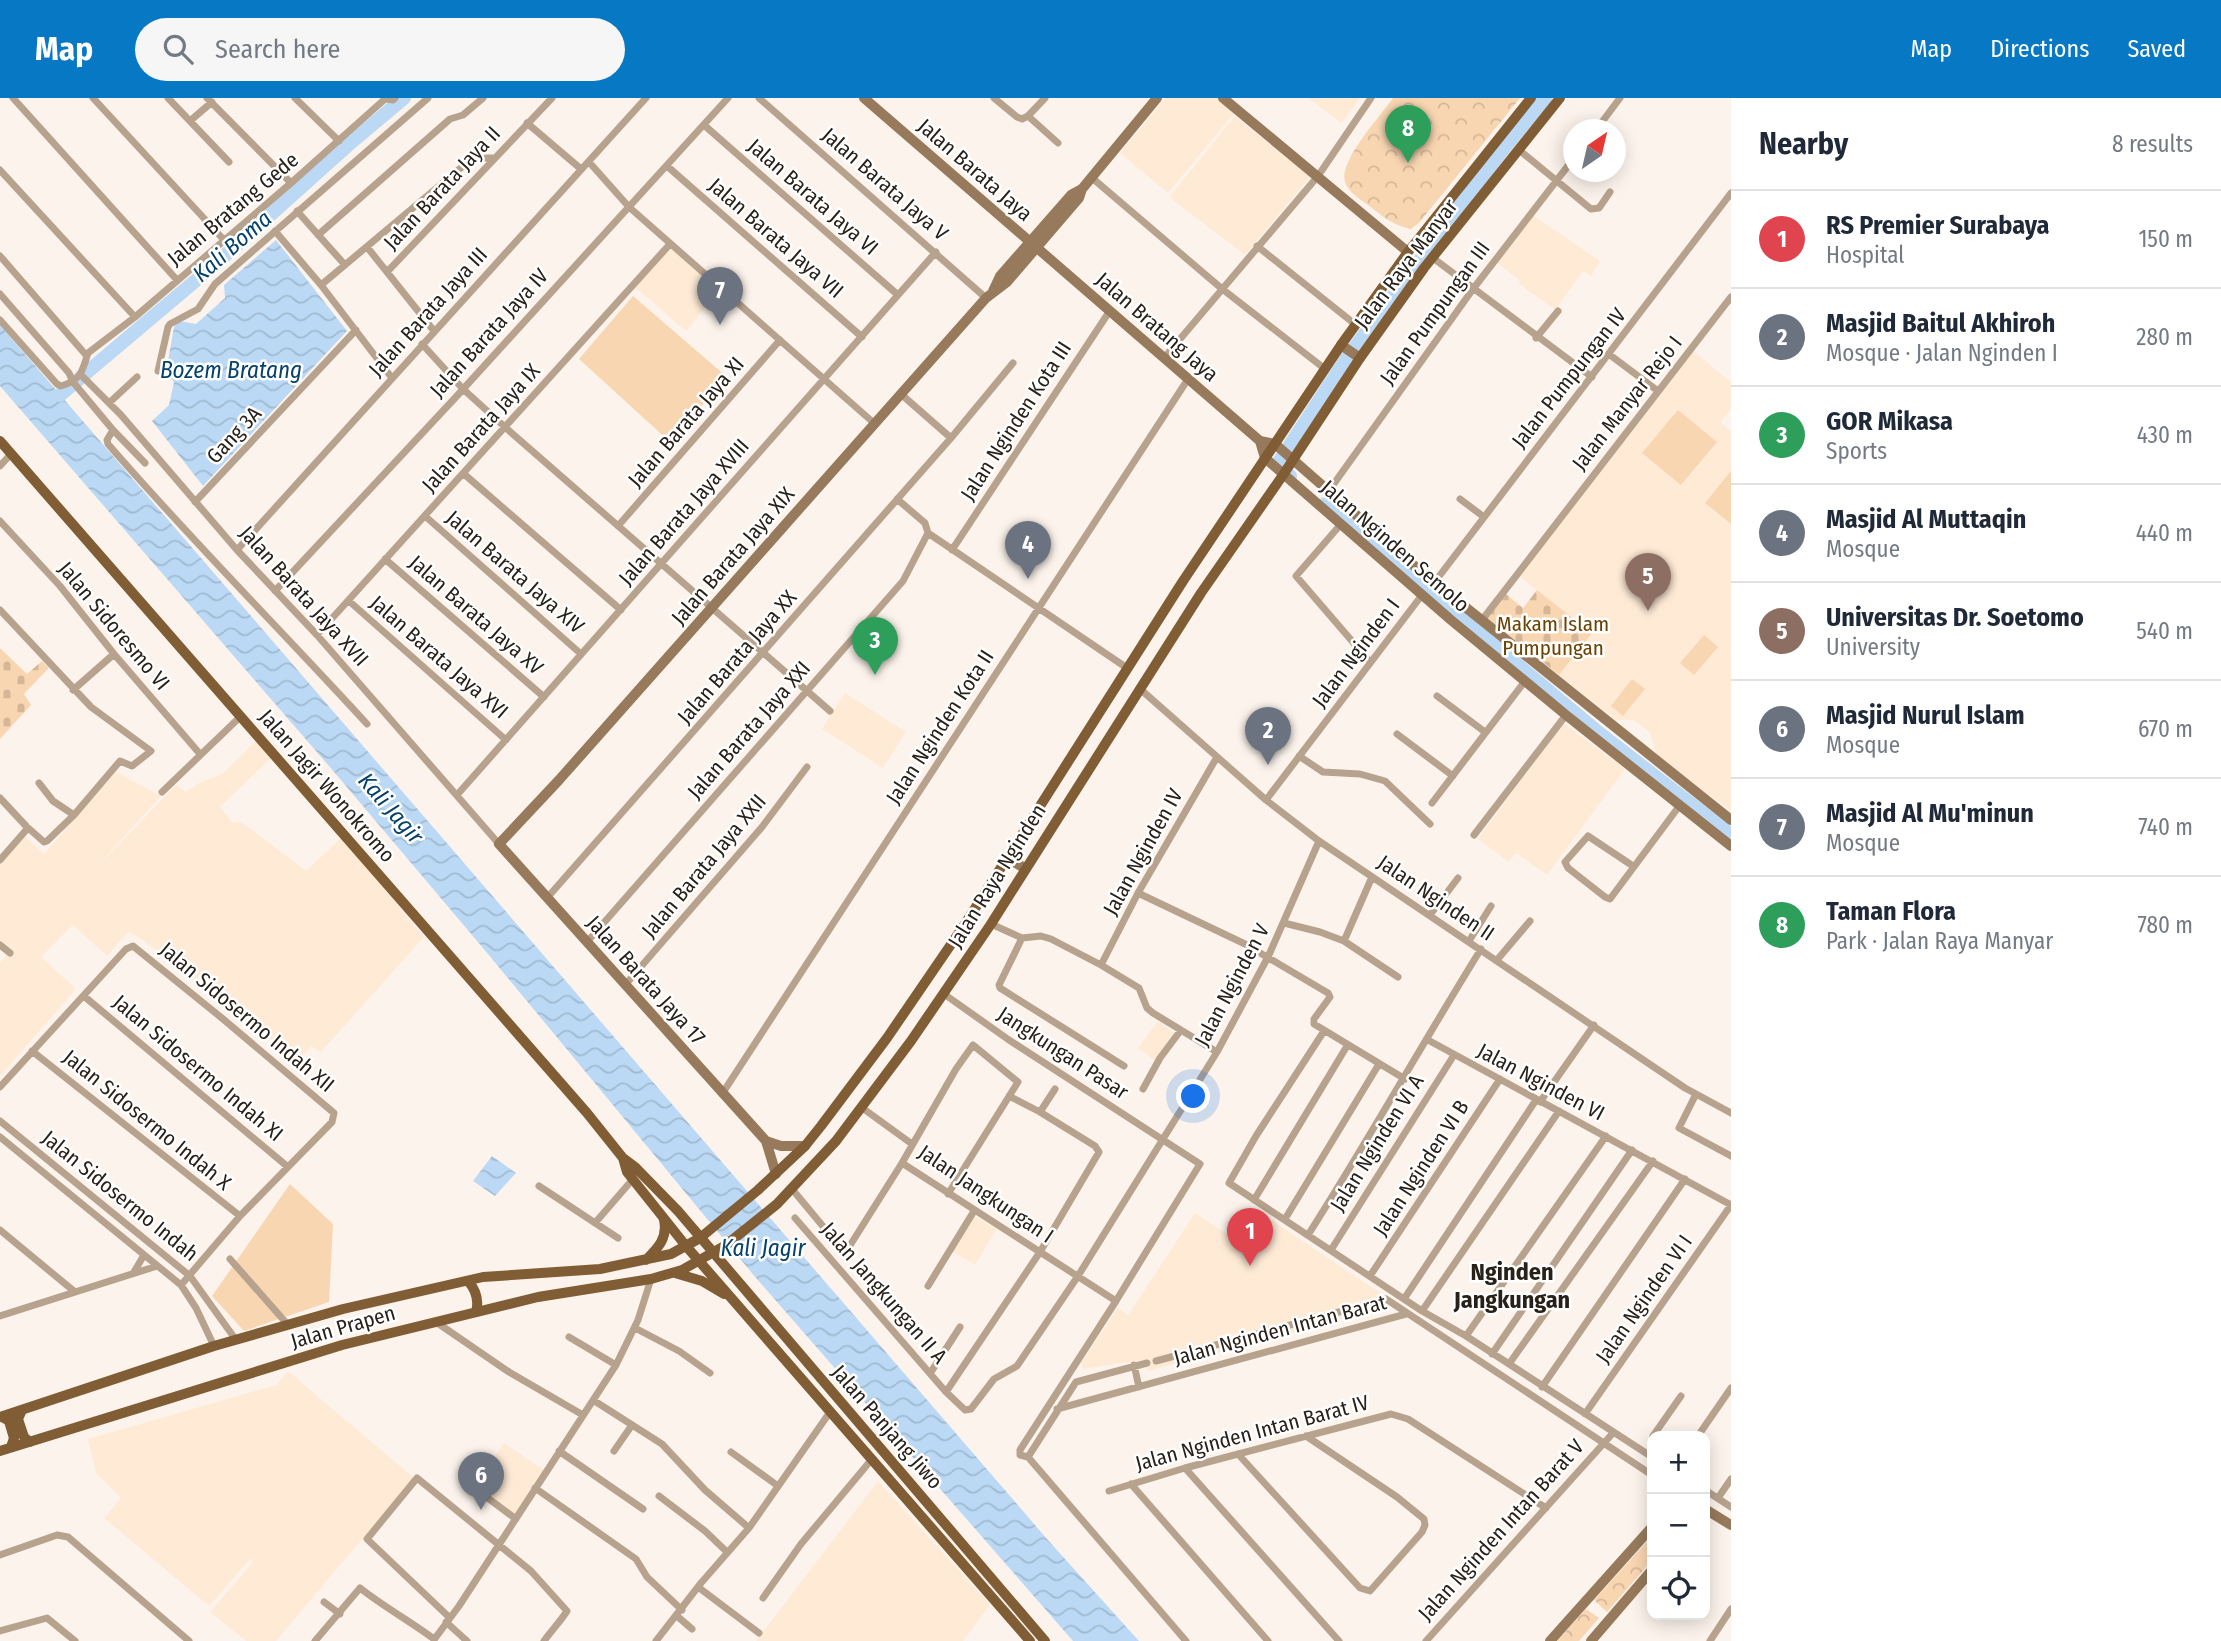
<!DOCTYPE html>
<meta charset="utf-8">
<style>
body{margin:0;font-family:"Fira Sans Condensed",sans-serif;background:#f6f6f7;color:#1f2937}
.controls{position:absolute;right:21px;bottom:21px;display:grid;overflow:hidden;border-radius:14px;box-shadow:0 4px 18px #0003}
.controls button{width:63px;height:63px;display:grid;place-items:center;padding:0;border:0;border-bottom:2px solid #e0e1e3;background:#fff;color:#1f2937;font:35px sans-serif}
.compass{position:absolute;left:1563px;top:21px;width:63px;height:63px;border-radius:50%;background:#fff;box-shadow:0 4px 18px #0003;rotate:34deg}
.you{position:absolute;left:1194px;top:999px;width:24px;height:24px;margin:-18px;border:5px solid #fff;border-radius:50%;background:#1a73e8;box-shadow:0 0 0 10px #1a73e833}
.badge{display:grid;place-items:center;width:46px;height:46px;border-radius:50%;background:#0778c3;color:#fff;font-size:23px;font-weight:700}
.pin{position:absolute;translate:-50% -58px;filter:drop-shadow(0 2px 4px #0008)}
.pin::after{content:'';position:absolute;top:37px;width:24px;height:21px;background:inherit;clip-path:polygon(0 0,100% 0,50% 100%)}
.list{margin:0;padding:0;list-style:none}
h2{display:flex;justify-content:space-between;align-items:center;height:91px;margin:0;padding:0 28px;font-size:30px}
h2 small{font-size:23px;font-weight:400;color:#747a83}
.list li{display:grid;grid-template-columns:46px 1fr auto;gap:21px;align-items:center;box-sizing:border-box;height:98px;padding:0 28px;border-top:2px solid #e0e1e3}
.list b{display:block;font-size:26px;white-space:nowrap}
.list p{margin:0;font-size:23px;white-space:nowrap;color:#747a83}
.list em{font-size:23px;font-style:normal;color:#747a83}
.icon{flex:none;width:38px;height:38px;fill:none;stroke:currentColor;stroke-width:2;stroke-linecap:round;stroke-linejoin:round}
.map{position:relative;flex:none;width:1731px;height:1543px;overflow:hidden}
header{display:flex;align-items:center;gap:42px;box-sizing:border-box;height:98px;padding:0 35px;background:#0778c3;color:#fff}
header strong{font-size:33px}
nav{display:flex;gap:38px;margin-inline-start:auto;font-size:24px}
.search{width:490px;height:63px;background:#f6f6f7;display:flex;align-items:center;gap:18px;box-sizing:border-box;padding:0 24px;border-radius:38px;color:#747a83;font-size:26px}
main{display:flex}
aside{flex:1;background:#fff}
.map>svg:first-child{display:block}
</style>
<header>
<strong>Map</strong>
<div class="search"><svg class="icon" aria-label="search" viewBox="0 0 24 24"><circle cx="10" cy="10" r="6"/><path d="M15 15l6 6"/></svg>Search here</div>
<nav><a>Map</a><a>Directions</a><a>Saved</a></nav>
</header>
<main>
<div class="map">
<svg width="1731" height="1543" viewBox="0 0 1731 1543">
<defs>
<pattern id="cemetery-stones" width="16" height="16" patternUnits="userSpaceOnUse" patternTransform="scale(1.75)"><rect width="16" height="16" fill="#f9d6b2"/><path d="M2 7V4a2 2 0 0 1 4 0v3zM10 15v-3a2 2 0 0 1 4 0v3z" fill="#d5b798"/></pattern>
<pattern id="park-crowns" width="20" height="18" patternUnits="userSpaceOnUse" patternTransform="scale(1.75)"><rect width="20" height="18" fill="#f9d6b2"/><path d="M2 6a3 3 0 1 1 6 0M12 15a3 3 0 1 1 6 0" fill="none" stroke="#d5b798"/></pattern>
<pattern id="water-waves" width="16" height="10" patternUnits="userSpaceOnUse" patternTransform="scale(1.75)"><rect width="16" height="10" fill="#bbd9f5"/><path d="M0 5q4-4 8 0t8 0" fill="none" stroke="#a1bad1"/></pattern>
</defs>
<rect width="100%" height="100%" fill="#fcf4ec"/>
<!-- built -->
<path fill="#feead5" d="M1166 0H1220L1236 13 1168 95 1120 55Z
M1308 0H1360L1342 25Z
M1235 18 1310 79 1245 157 1169 99Z
M1533 117 1600 163 1591 178 1583 173 1555 212 1518 185 1520 183 1497 164Z
M670 150 718 193 686 233 635 189Z
M1692 252 1731 284V311L1720 324 1731 333V713L1657 658 1650 635 1647 632 1633 622H1616L1559 577 1591 535 1519 478Z
M845 595 906 634 883 670 822 631Z
M1563 625 1625 671 1547 777 1516 755 1509 764 1478 741Z
M256 643 272 659 220 709 233 725 240 724 247 728 306 773 342 739 424 839 321 954 311 948 299 964 234 911 140 840 128 834 107 858 73 827 41 859 76 891 0 978V865L10 852 0 844V763L23 737 44 756 116 674 161 698 90 776 176 687 186 694 197 686 222 676Z
M1158 923 1177 937 1157 964 1138 950Z
M1253 1110 1382 1196 1376 1200 1380 1211 1148 1273 1143 1262 1083 1271 1081 1265 1118 1210 1128 1217 1195 1115 1233 1140Z
M971 1116 996 1131 975 1167 950 1152Z
M288 1273 414 1380 276 1543H246L210 1514 253 1464 251 1460 209 1508 104 1420 121 1400 96 1375 88 1341 276 1287Z
M504 1345 545 1373 515 1418 484 1395 488 1389 478 1382Z
M878 1383 990 1507 963 1543H756Z"/>
<!-- grass -->
<path fill="#f9d6b2" d="M633 198 727 279 670 344 579 261Z
M1678 312 1717 344 1681 387 1642 355Z
M1731 373V426L1705 405Z
M1704 537 1718 549 1694 577 1680 565Z
M1632 581 1645 591 1623 618 1611 608Z
M290 1086 333 1126 329 1204 244 1233 212 1198Z"/>
<!-- cemetery -->
<path fill="url(#cemetery-stones)" d="M1537 492 1592 535 1559 577 1487 520 1506 496 1523 510Z
M0 550 27 576 42 563 49 570 24 596 31 607 0 641Z"/>
<!-- park -->
<path fill="url(#park-crowns)" d="M1393 0H1520L1419 125 1411 131C1394 128 1382 118 1368 107 1360 101 1349 95 1345 84 1338 64 1381 17 1393 0Z
M1652 1438V1462L1607 1514 1594 1502Z
M1586 1511 1599 1520 1579 1543H1557Z"/>
<!-- water -->
<path fill="url(#water-waves)" d="M276 142 347 233 203 388 152 323 169 307 174 284 166 274 174 229 179 223 196 226 225 200 224 187Z
M0 227 1047 1441 1139 1543H1073L756 1180 483 850 335 675 0 288Z
M492 1058 516 1075 495 1098 473 1083Z"/>
<g fill="none" stroke-linecap="round" stroke-linejoin="round">
<!-- river -->
<path stroke="#bbd9f5" stroke-width="14" d="M60 297 220 162 348 47 404 0
M1290 378 1277 367 1347 260 1499 56 1545 0
M1325 406 1599 635 1731 737"/>
<!-- street-tunnel -->
<path stroke="#d2cac2" stroke-width="7" stroke-dasharray="7 3.5" stroke-linecap="butt" d="M1369 1206 1377 1204"/>
<!-- street -->
<path stroke="#b7a28d" stroke-width="7" d="M13 0 177 182
M93 0 224 142
M168 0 229 64
M207 0 291 85
M295 0 339 43
M759 0 986 200
M994 0 1017 19 1022 21 1028 18 1045 0
M385 1 393 2 395 0
M1028 18 1058 45
M190 23 212 4
M527 25 581 71
M704 27 898 197
M1596 32 1620 0
M1519 52 1591 111 1599 110 1610 94
M589 64 629 109 875 326
M667 68 862 239
M0 72 135 219
M1091 79 1221 190 1325 271
M297 113 345 167
M275 133 321 187 392 280
M318 137 450 21 463 17 483 0
M1257 148 1356 227
M367 149 434 233
M0 158 86 257
M1433 160 1592 279
M387 174 552 0
M321 187 469 63 474 60H494
M0 196 69 275 73 284 113 332 145 365
M0 222 57 286 61 288C82 282 82 273 88 255L135 219 291 85 385 1
M1536 240 1558 213
M422 246 463 291 506 330 830 613
M1610 257 1658 293
M1164 260 1318 78 1371 0
M158 273 168 229 170 226 198 211 215 186 428 0
M80 276 121 317 237 452 317 537 499 746
M902 297 951 340
M109 305 137 279
M113 332 107 342 108 346C191 442 281 532 367 626
M0 368 11 356
M464 376 621 512
M1328 394 1473 191 1574 60
M897 401 925 425 928 435 1127 570
M1460 401 1484 419
M195 404 356 232
M425 418 581 556
M0 423 60 488 114 556 200 656
M1341 426 1296 478 1370 564
M618 428 780 242
M237 452 646 0
M952 452 1109 214
M385 461 544 599
M1434 485 1731 95
M275 493 455 300 728 0
M349 503 506 642
M0 512 91 609 151 653 132 668 120 663 74 717 47 743 44 744 26 728
M1482 522 1731 199
M317 537 670 146
M1139 590 1266 702 1319 743 1685 990 1731 1015
M73 592 114 556
M1437 598 1485 634
M1397 636 1453 678
M1299 658 1323 674 1360 676 1385 683 1430 726
M39 685 53 703 74 717
M162 694 241 618
M457 697 936 154
M0 700 26 728 27 731 0 762
M1266 702 1422 497
M1432 705 1525 583
M1474 737 1566 617
M1633 768 1588 738 1565 764 1568 770 1605 799 1610 801 1680 707
M1138 795 1245 846 1328 895 1330 899 1314 921V926L1405 981
M547 800 951 340 1013 265
M1430 817 1458 780
M1284 825 1320 834 1344 843 1398 879
M991 826 1022 840 1041 838 1051 841 1101 867 1139 890 1147 910 1153 915 1217 954
M1022 840 999 887 1000 890 1124 968
M1344 843 1372 779
M1469 843 1491 808
M587 844 903 483 928 435
M0 847 10 855
M1497 862 1530 823
M1101 867 1138 795 1217 659
M625 887 762 729 807 669
M944 896 1009 942 1200 1066 1116 1203 1020 1352V1357L1028 1359
M85 899 288 1069
M1324 933 1256 1038 1229 1085 1422 1213 1466 1238 1652 1359
M1428 942 1731 1107
M32 953 240 1118
M0 989 126 851 133 848 223 921 334 1015 332 1024 240 1118 181 1187
M1143 991 1160 960 1181 932
M722 996 1188 281
M1696 996 1679 1030 1731 1058
M1540 1004 1594 927
M861 1009 912 1046
M1040 1014 1055 991
M0 1023 190 1178 236 1242
M0 1039 181 1187 196 1210 214 1248
M902 1065 1116 1203
M539 1088 618 1140
M792 1091 841 1150 849 1149 902 1065 956 971 973 947 1018 984 948 1096
M1254 1102 1347 948
M795 1120 946 1294 965 1312 971 1311 994 1281 1017 1268 1078 1178 1217 954 1268 859 1319 743
M1285 1121 1379 966
M595 1125 633 1081
M0 1132 75 1194
M1308 1137C1368 1043 1422 946 1481 851
M1331 1152 1454 957
M230 1161 288 1227
M134 1174 144 1157
M1370 1178 1500 981
M928 1188 974 1113
M1386 1201 1652 1377
M1404 1201 1536 1002
M1422 1213 1559 1013
M0 1218 157 1168
M436 1224 509 1274 583 1317
M635 1230 679 1253 710 1275
M1466 1238 1606 1038
M569 1239 616 1267
M1492 1256 1632 1052
M1156 1263 1369 1206
M1509 1266 1653 1063
M1134 1267 1139 1289
M931 1274 960 1229
M1542 1289 1685 1081
M946 1294 1040 1154 1099 1054 1095 1048 1040 1014 1009 998
M593 1302 662 1346 705 1392 749 1430
M1057 1311 1406 1216
M1585 1316 1731 1107
M1653 1338 1681 1298
M1698 1338 1731 1290
M559 1353 643 1411
M614 1353 632 1327
M731 1354 778 1388
M1238 1356 1360 1490 1370 1493 1422 1434 1425 1427 1424 1421 1397 1399 1306 1338
M1028 1359 1186 1543
M1028 1359 1076 1284 1147 1265
M1185 1370 1339 1543
M469 1386 516 1421
M1131 1386 1268 1543
M535 1390 636 1461 647 1479 682 1512
M1705 1392 1731 1409
M1109 1393 1185 1370 1391 1316 1408 1321 1546 1410
M659 1398 705 1433 727 1454
M1718 1400 1731 1381
M0 1457 57 1437 68 1439 189 1543
M698 1489 759 1535
M763 1500 801 1446 872 1361
M324 1504 340 1516
M677 1518 692 1531
M450 1520 367 1441 417 1380 531 1473 567 1513C560 1524 551 1533 544 1543
M446 1524 467 1543
M0 1533 47 1520 75 1543
M315 1543 360 1490C384 1509 410 1523 434 1541
M433 1543 459 1508 616 1267 638 1222 651 1181
M656 1543 701 1485 749 1430 830 1314
M1426 1543 1613 1335
M1710 1543 1731 1511"/>
<!-- secondary -->
<path stroke="#977a5b" stroke-width="10" d="M864 0 1260 343 1275 346 1419 472 1731 722
M1223 0 1408 154
M993 193 1000 178 1071 97 1082 91
M1341 247 1360 260
M1260 343 1265 360 1451 522 1566 617 1731 748
M1008 760 1024 770
M766 1043 781 1048H805
M776 1076 766 1043 499 746 559 682 986 200 1007 184 1079 100 1082 91 1157 0
M1705 1411 1731 1427
M1550 1543 1652 1429
M1591 1543 1652 1472"/>
<!-- primary -->
<path stroke="#805d35" stroke-width="10" d="M0 343 587 1015 623 1060 635 1069 678 1113 1045 1543
M623 1060 627 1074 686 1148 1030 1543
M646 1162C658 1150 668 1140 664 1122
M675 1175 702 1183 724 1196
M468 1183C476 1192 479 1203 476 1214
M22 1312 18 1321 24 1339 30 1344
M0 1319 214 1248 343 1211 483 1179 600 1171 671 1156 700 1140 758 1092 805 1048 821 1028 887 940 967 823 1183 483 1341 247 1408 154 1531 0
M2 1319 9 1323 14 1340 11 1349
M0 1353 342 1247 538 1199 651 1181 682 1172 726 1147 777 1106 836 1043 911 943 991 826 1201 495 1283 377 1360 260 1424 170 1560 0"/>
</g>
<g text-anchor="middle" stroke-width="5" stroke-linejoin="round" paint-order="stroke">
<!-- street labels -->
<g font-size="21" fill="#28211a" stroke="#fff">
<text transform="translate(975 72) rotate(41)" y="7">Jalan Barata Jaya</text>
<text transform="translate(885 86) rotate(41)" y="7">Jalan Barata Jaya V</text>
<text transform="translate(442 90) rotate(-47)" y="7">Jalan Barata Jaya II</text>
<text transform="translate(813 99) rotate(41)" y="7">Jalan Barata Jaya VI</text>
<text transform="translate(233 111) rotate(-40)" y="7">Jalan Bratang Gede</text>
<text transform="translate(776 140) rotate(41)" y="7">Jalan Barata Jaya VII</text>
<text transform="translate(1406 166) rotate(-53)" y="7">Jalan Raya Manyar</text>
<text transform="translate(428 214) rotate(-48)" y="7">Jalan Barata Jaya III</text>
<text transform="translate(1435 215) rotate(-54)" y="7">Jalan Pumpungan III</text>
<text transform="translate(1157 229) rotate(41)" y="7">Jalan Bratang Jaya</text>
<text transform="translate(489 235) rotate(-48)" y="7">Jalan Barata Jaya IV</text>
<text transform="translate(1569 280) rotate(-52)" y="7">Jalan Pumpungan IV</text>
<text transform="translate(1627 305) rotate(-52)" y="7">Jalan Manyar Rejo I</text>
<text transform="translate(1016 323) rotate(-57)" y="7">Jalan Nginden Kota III</text>
<text transform="translate(686 324) rotate(-49)" y="7">Jalan Barata Jaya XI</text>
<text transform="translate(481 330) rotate(-48)" y="7">Jalan Barata Jaya IX</text>
<text transform="translate(234 337) rotate(-47)" y="7">Gang 3A</text>
<text transform="translate(684 414) rotate(-49)" y="7">Jalan Barata Jaya XVIII</text>
<text transform="translate(1395 448) rotate(41)" y="7">Jalan Nginden Semolo</text>
<text transform="translate(733 458) rotate(-49)" y="7">Jalan Barata Jaya XIX</text>
<text transform="translate(515 474) rotate(41)" y="7">Jalan Barata Jaya XIV</text>
<text transform="translate(304 498) rotate(48)" y="7">Jalan Barata Jaya XVII</text>
<text transform="translate(476 517) rotate(41)" y="7">Jalan Barata Jaya XV</text>
<text transform="translate(114 528) rotate(50)" y="7">Jalan Sidoresmo VI</text>
<text transform="translate(1356 555) rotate(-53)" y="7">Jalan Nginden I</text>
<text transform="translate(439 559) rotate(41)" y="7">Jalan Barata Jaya XVI</text>
<text transform="translate(737 559) rotate(-49)" y="7">Jalan Barata Jaya XX</text>
<text transform="translate(940 629) rotate(-57)" y="7">Jalan Nginden Kota II</text>
<text transform="translate(749 632) rotate(-49)" y="7">Jalan Barata Jaya XXI</text>
<text transform="translate(327 688) rotate(49)" y="7">Jalan Jagir Wonokromo</text>
<text transform="translate(1143 754) rotate(-61)" y="7">Jalan Nginden IV</text>
<text transform="translate(704 768) rotate(-50)" y="7">Jalan Barata Jaya XXII</text>
<text transform="translate(997 778) rotate(-58)" y="7">Jalan Raya Nginden</text>
<text transform="translate(1436 800) rotate(34)" y="7">Jalan Nginden II</text>
<text transform="translate(646 882) rotate(48)" y="7">Jalan Barata Jaya 17</text>
<text transform="translate(1232 887) rotate(-62)" y="7">Jalan Nginden V</text>
<text transform="translate(247 919) rotate(40)" y="7">Jalan Sidosermo Indah XII</text>
<text transform="translate(1063 955) rotate(33)" y="7">Jangkungan Pasar</text>
<text transform="translate(198 970) rotate(40)" y="7">Jalan Sidosermo Indah XI</text>
<text transform="translate(1541 984) rotate(28)" y="7">Jalan Nginden VI</text>
<text transform="translate(147 1022) rotate(39)" y="7">Jalan Sidosermo Indah X</text>
<text transform="translate(1377 1045) rotate(-58)" y="7">Jalan Nginden VI A</text>
<text transform="translate(1421 1070) rotate(-57)" y="7">Jalan Nginden VI B</text>
<text transform="translate(986 1096) rotate(34)" y="7">Jalan Jangkungan I</text>
<text transform="translate(120 1098) rotate(39)" y="7">Jalan Sidosermo Indah</text>
<text transform="translate(884 1195) rotate(49)" y="7">Jalan Jangkungan II A</text>
<text transform="translate(1644 1201) rotate(-55)" y="7">Jalan Nginden VI I</text>
<text transform="translate(343 1229) rotate(-16)" y="7">Jalan Prapen</text>
<text transform="translate(1280 1232) rotate(-15)" y="7">Jalan Nginden Intan Barat</text>
<text transform="translate(887 1329) rotate(49)" y="7">Jalan Panjang Jiwo</text>
<text transform="translate(1252 1335) rotate(-15)" y="7">Jalan Nginden Intan Barat IV</text>
<text transform="translate(1501 1432) rotate(-48)" y="7">Jalan Nginden Intan Barat V</text>
</g>
<!-- park labels -->
<g font-size="21" fill="#6d4200" stroke="#fff">
<text x="1553" y="533">Makam Islam<tspan x="1553" dy="24">Pumpungan</tspan></text>
</g>
<!-- water labels -->
<g font-size="23" font-style="italic" fill="#04416b" stroke="#fff">
<text transform="translate(232 148) rotate(-41)" y="8">Kali Boma</text>
<text x="231" y="280">Bozem Bratang</text>
<text transform="translate(391 710) rotate(49)" y="8">Kali Jagir</text>
<text x="763" y="1158">Kali Jagir</text>
</g>
<!-- quarter labels -->
<g font-size="24" font-weight="bold" fill="#28211a" stroke="#fff">
<text x="1512" y="1182">Nginden<tspan x="1512" dy="28">Jangkungan</tspan></text>
</g>
</g>
</svg>
<div class="controls">
<button>+</button>
<button>−</button>
<button><svg class="icon" aria-label="locate" viewBox="0 0 24 24"><circle cx="12" cy="12" r="6"/><path d="M12 2v4M12 18v4M2 12h4M18 12h4"/></svg></button>
</div>
<svg class="compass" viewBox="-18 -18 36 36"><path d="M0-13l5 13h-10z" fill="#e53935"/><path d="M0 13l5-13h-10z" fill="#747a83"/></svg>
<div class="you"></div>
<div class="pin badge" style="left:1250px;top:1168px;background:#e0444e">1</div>
<div class="pin badge" style="left:1268px;top:667px;background:#6b7280">2</div>
<div class="pin badge" style="left:875px;top:577px;background:#2e9e5b">3</div>
<div class="pin badge" style="left:1028px;top:481px;background:#6b7280">4</div>
<div class="pin badge" style="left:1648px;top:513px;background:#8d6e63">5</div>
<div class="pin badge" style="left:481px;top:1412px;background:#6b7280">6</div>
<div class="pin badge" style="left:720px;top:227px;background:#6b7280">7</div>
<div class="pin badge" style="left:1408px;top:65px;background:#2e9e5b">8</div>
</div>
<aside>
<h2>Nearby<small>8 results</small></h2>
<ul class="list">
<li><span class="badge" style="background:#e0444e">1</span><div><b>RS Premier Surabaya</b><p>Hospital</p></div><em>150 m</em></li>
<li><span class="badge" style="background:#6b7280">2</span><div><b>Masjid Baitul Akhiroh</b><p>Mosque · Jalan Nginden I</p></div><em>280 m</em></li>
<li><span class="badge" style="background:#2e9e5b">3</span><div><b>GOR Mikasa</b><p>Sports</p></div><em>430 m</em></li>
<li><span class="badge" style="background:#6b7280">4</span><div><b>Masjid Al Muttaqin</b><p>Mosque</p></div><em>440 m</em></li>
<li><span class="badge" style="background:#8d6e63">5</span><div><b>Universitas Dr. Soetomo</b><p>University</p></div><em>540 m</em></li>
<li><span class="badge" style="background:#6b7280">6</span><div><b>Masjid Nurul Islam</b><p>Mosque</p></div><em>670 m</em></li>
<li><span class="badge" style="background:#6b7280">7</span><div><b>Masjid Al Mu'minun</b><p>Mosque</p></div><em>740 m</em></li>
<li><span class="badge" style="background:#2e9e5b">8</span><div><b>Taman Flora</b><p>Park · Jalan Raya Manyar</p></div><em>780 m</em></li>
</ul>
</aside>
</main>
